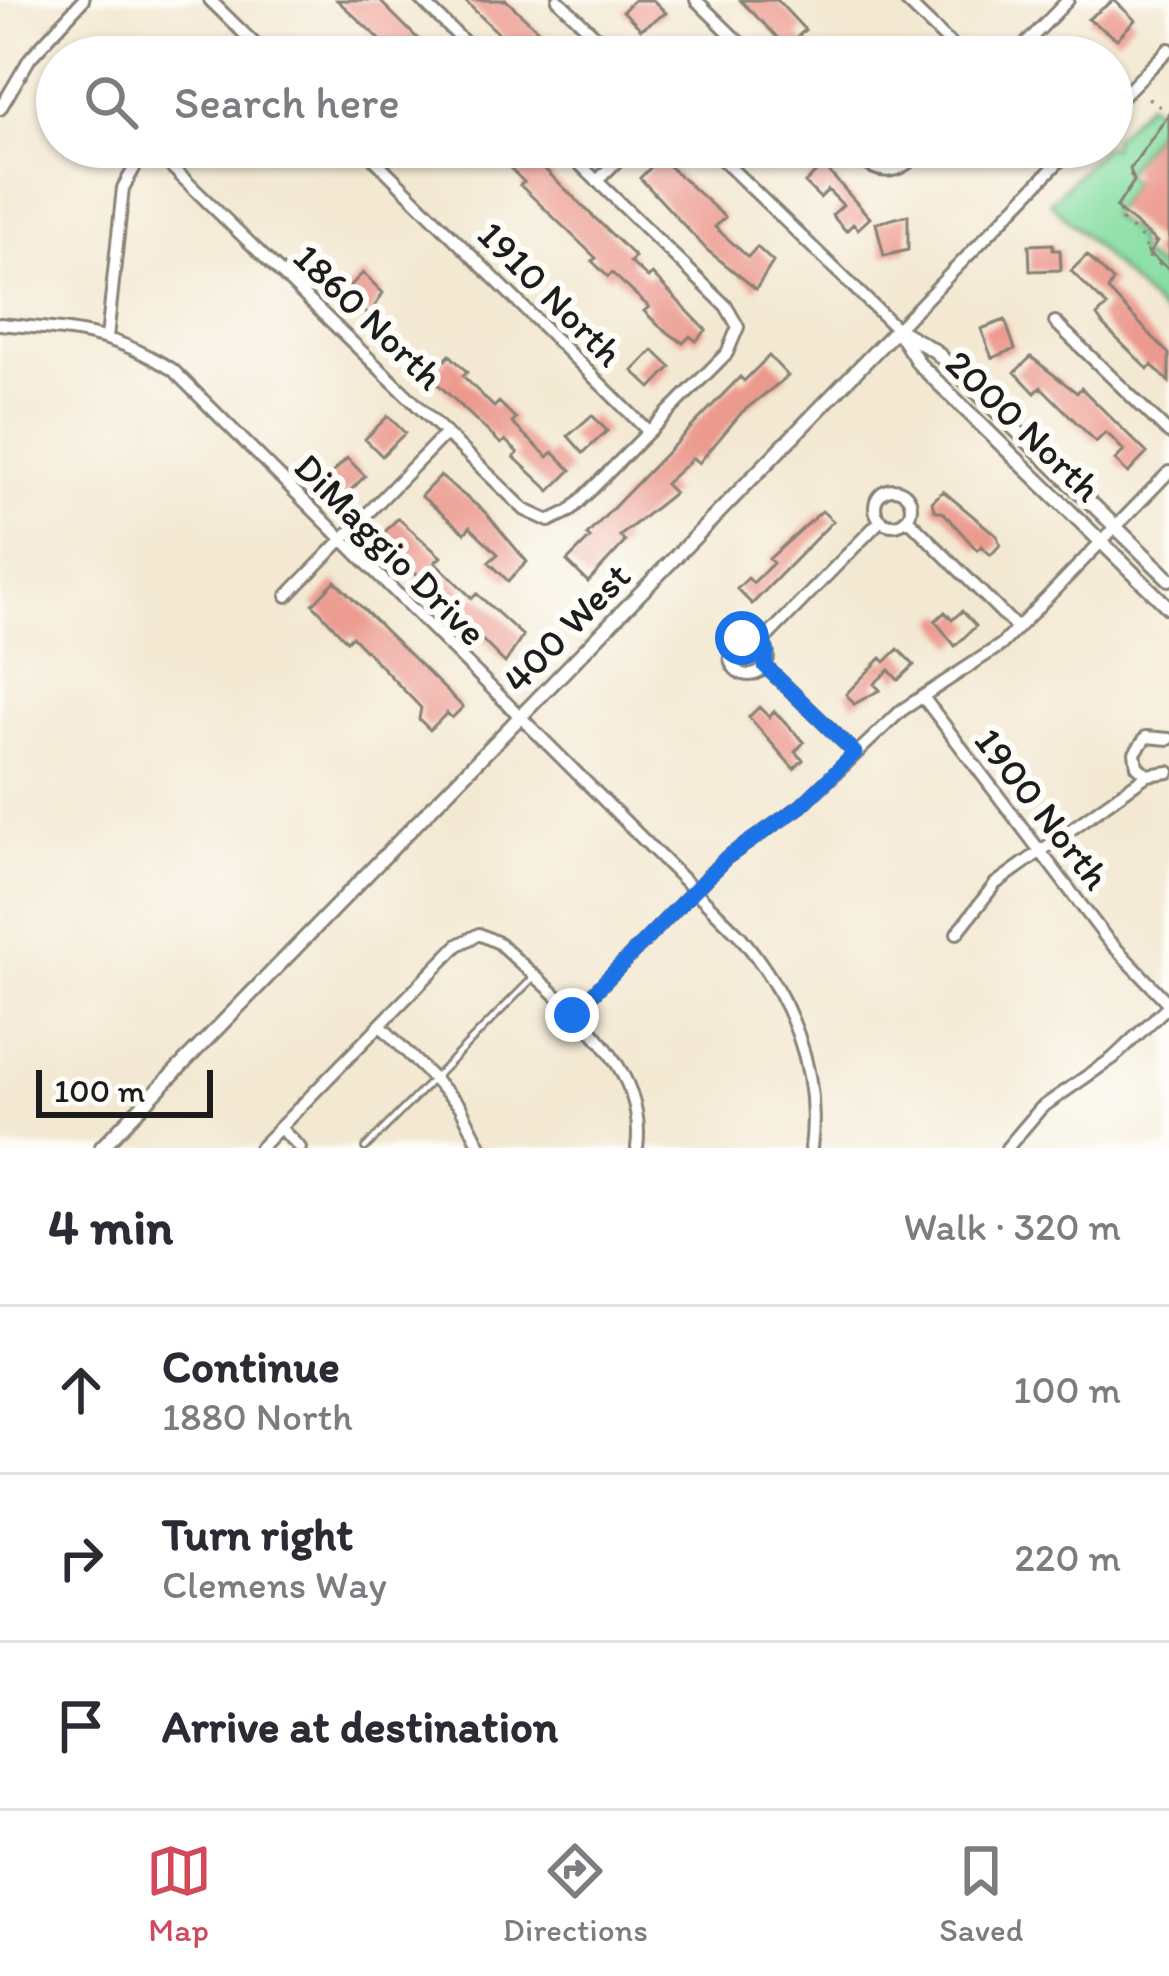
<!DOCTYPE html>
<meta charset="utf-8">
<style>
body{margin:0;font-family:Itim,sans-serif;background:#f7f7f7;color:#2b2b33}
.scale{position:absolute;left:36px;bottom:30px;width:177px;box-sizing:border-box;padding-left:12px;border:6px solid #1c1c1c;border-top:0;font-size:33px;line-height:42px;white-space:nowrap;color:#1c1c1c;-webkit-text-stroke:9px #fdfcf7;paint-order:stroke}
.stop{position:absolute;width:36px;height:36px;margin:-27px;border:9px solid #1a73e8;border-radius:50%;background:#fff}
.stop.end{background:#1a73e8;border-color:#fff;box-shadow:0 3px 12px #0008}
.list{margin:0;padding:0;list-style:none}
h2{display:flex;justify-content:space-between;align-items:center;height:156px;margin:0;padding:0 48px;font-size:51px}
h2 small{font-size:39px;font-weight:400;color:#7c7c81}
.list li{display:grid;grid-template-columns:78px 1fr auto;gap:36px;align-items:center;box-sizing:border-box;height:168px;padding:0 48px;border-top:3px solid #e1e1e2}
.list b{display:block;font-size:45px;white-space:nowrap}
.list p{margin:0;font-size:39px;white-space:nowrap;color:#7c7c81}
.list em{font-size:39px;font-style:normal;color:#7c7c81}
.icon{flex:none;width:66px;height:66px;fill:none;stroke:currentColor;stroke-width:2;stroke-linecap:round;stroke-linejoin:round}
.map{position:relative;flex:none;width:1169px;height:1148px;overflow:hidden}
.search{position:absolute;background:#fff;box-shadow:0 3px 9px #0004;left:36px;right:36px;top:36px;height:132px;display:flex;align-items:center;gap:30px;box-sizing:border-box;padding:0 42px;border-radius:66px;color:#7c7c81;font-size:45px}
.sheet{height:660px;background:#fff}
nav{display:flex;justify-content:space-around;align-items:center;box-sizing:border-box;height:168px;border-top:3px solid #e1e1e2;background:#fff;font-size:33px;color:#7c7c81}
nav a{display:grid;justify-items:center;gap:6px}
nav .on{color:#d1495b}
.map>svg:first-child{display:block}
</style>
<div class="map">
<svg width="1169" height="1148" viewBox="0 0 1169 1148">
<rect width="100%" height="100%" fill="#fdfcf7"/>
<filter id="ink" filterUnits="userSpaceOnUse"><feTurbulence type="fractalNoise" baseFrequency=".00833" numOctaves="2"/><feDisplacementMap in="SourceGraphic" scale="24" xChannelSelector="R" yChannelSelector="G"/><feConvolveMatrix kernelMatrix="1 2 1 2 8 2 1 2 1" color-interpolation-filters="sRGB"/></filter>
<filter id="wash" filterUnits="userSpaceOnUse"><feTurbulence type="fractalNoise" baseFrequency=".004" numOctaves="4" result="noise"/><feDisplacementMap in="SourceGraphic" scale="48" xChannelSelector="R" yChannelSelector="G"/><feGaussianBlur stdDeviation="2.7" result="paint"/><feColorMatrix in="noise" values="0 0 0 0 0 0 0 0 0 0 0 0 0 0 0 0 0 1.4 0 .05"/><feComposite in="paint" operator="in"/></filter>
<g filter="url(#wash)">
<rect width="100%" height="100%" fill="#f3e8d1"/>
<!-- green -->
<path fill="#86dea2" stroke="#517d5f" stroke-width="3" d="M1147 103 1167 115 1123 174 1133 182 1110 215 1136 235 1140 255 1169 275V320L1050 202 1104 147H1112V139Z"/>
<g id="blocks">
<!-- building -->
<path fill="#ec998e" d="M337 0H379L436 57H399Z
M464 0H506L567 57H523Z
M634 0H653L666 13 641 29 623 11Z
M740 0H777L805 30 798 36 818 57H797Z
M1114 0 1135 20 1117 39 1088 19Z
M1169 114V269L1149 254 1157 242 1116 208 1134 181 1130 169Z
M501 147H522L635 257 630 262 648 278 652 274 706 330 696 341 690 336 683 343 659 326 644 311 649 307 612 273 608 277 592 261 596 258 520 185 524 182 495 153Z
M660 158 725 217 715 227 748 257 757 247 773 262 756 289 707 250 640 178Z
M823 165 870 218 858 229 853 224 846 231 832 215 843 205 828 190 820 198 805 183Z
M908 215V250L884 256 876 223Z
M1053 244V250H1060L1061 270 1030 271 1029 245Z
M1087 255 1113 281 1108 290 1169 354V382L1152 365 1148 369 1104 326 1097 316 1107 306 1071 271Z
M363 273 383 293 369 316 345 291Z
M1005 320 1015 349 992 358 981 329Z
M653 350 671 367 651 388 633 371Z
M450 355 467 372 463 376 494 407 499 402 516 419 512 423 548 457 553 452 571 470 550 491 514 457 518 453 505 440 501 444 438 384 432 374Z
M769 356 788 376 742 412 699 463 693 458 665 484 674 493 620 536 625 542 588 582 567 561 590 538 587 535 740 377 744 381Z
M1031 357 1077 393 1081 388 1147 453 1128 473 1115 460 1124 451 1111 437 1105 433 1096 442 1041 387 1035 393 1015 372Z
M592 415 607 431 583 453 568 436Z
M388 416 405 433 382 456 365 439Z
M347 458 365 476 342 499 323 483Z
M440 476 485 512 527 562 508 581 489 562 498 554 470 527 465 533 421 496Z
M943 491 997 536 1000 545 991 555 981 546 977 550 944 513 934 510 932 502Z
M822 511 833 521 752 604 737 589 748 578 753 583 773 563 769 559Z
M398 518 441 557 435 562 472 598 477 594 523 636 505 663 380 537Z
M335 581 463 707 452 718 447 713 430 730 419 719 421 708 352 636 347 641 313 604Z
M962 611 976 626 955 646 935 621 945 612 952 620Z
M898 649 914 665 898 680 889 670 874 684 880 690 854 704 846 694 881 658 885 662Z
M759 707 769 717 774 711 804 742 795 752 803 760 794 769 749 717Z"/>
</g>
</g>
<g filter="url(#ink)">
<use href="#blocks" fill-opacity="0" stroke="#888276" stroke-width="3"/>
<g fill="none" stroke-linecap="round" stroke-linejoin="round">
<!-- service casing -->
<g stroke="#888276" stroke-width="10">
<path id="service" d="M365 1148 534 977"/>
</g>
<!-- minor casing -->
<g stroke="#888276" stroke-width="16">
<path id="minor" d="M210 0 268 57
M421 0 480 57
M558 0 617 57
M696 0 754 57
M905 0 964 57
M232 57 250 39
M719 57 736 39
M1013 57 1068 0
M1112 107 1169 49
M0 109 30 58 83 0
M151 147 525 510 549 521 570 511 727 353 738 327 726 306 562 147
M362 147 648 431
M709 147 897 329 1073 147
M847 147C878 178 895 179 926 147
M597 181 631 147
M1055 322 1169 433
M0 324C72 331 109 330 173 370L740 936C790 995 821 1069 811 1148
M107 338 123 188 146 147
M875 507a18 18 0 1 1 36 0a18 18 0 1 1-36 0Z
M907 518 1017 628
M287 596 446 433
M730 656a19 19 0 1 1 38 0a19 19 0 1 1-38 0Z
M762 642 881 520
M765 666 855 753
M923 697 1107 939 1169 1004
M1169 739 1146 737 1135 753 1137 766 1147 775 1169 772
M957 933 995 884 1147 775
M572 1015 726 858 801 806 902 710 1001 645 1169 472
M380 1025 460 1106 481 1148
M280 1128 300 1148
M260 1148 458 945 479 934 499 943C556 999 649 1059 637 1148
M1007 1148 1041 1108 1113 1058 1169 1005"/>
</g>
<!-- tertiary casing -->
<g stroke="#888276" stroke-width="18">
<path id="tertiary" d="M897 329 919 364 1169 608
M897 329 935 351 1169 579
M101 1148 897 329"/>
</g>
<!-- path -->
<path stroke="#888276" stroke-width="3" stroke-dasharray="3 9" stroke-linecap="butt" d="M1148 98 1168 113
M1132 176 1128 173 1169 114
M1120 211 1117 217 1145 241 1146 255 1169 271
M1147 253 1155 241"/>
<!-- service -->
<use href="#service" stroke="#fff" stroke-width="4.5"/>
<!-- minor -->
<use href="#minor" stroke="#fff" stroke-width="10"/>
<!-- tertiary -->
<use href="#tertiary" stroke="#fff" stroke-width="12"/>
</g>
</g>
<g fill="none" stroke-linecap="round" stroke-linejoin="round" filter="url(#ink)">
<!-- route -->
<path stroke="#1a73e8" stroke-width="15" d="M572 1015 726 858 801 806 855 753 765 666 767 651 762 642 742 638"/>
</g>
<g text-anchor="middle" stroke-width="12" stroke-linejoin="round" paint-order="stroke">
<!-- street labels -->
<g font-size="39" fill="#1c1c1c" stroke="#fdfcf7">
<text transform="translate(551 293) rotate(45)" y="14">1910 North</text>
<text transform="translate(369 316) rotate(44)" y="14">1860 North</text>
<text transform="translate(1024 425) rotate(44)" y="14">2000 North</text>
<text transform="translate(391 549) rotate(45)" y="14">DiMaggio Drive</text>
<text transform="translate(566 627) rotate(-46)" y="14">400 West</text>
<text transform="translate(1043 808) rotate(52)" y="14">1900 North</text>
</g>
</g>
</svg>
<div class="scale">100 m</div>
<div class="stop" style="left:742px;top:638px"></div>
<div class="stop end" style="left:572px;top:1015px"></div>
<div class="search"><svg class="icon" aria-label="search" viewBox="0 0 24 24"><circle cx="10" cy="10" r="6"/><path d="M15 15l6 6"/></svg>Search here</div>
</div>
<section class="sheet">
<h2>4 min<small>Walk · 320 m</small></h2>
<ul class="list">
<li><svg class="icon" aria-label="ahead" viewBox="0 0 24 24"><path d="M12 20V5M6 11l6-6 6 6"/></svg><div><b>Continue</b><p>1880 North</p></div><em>100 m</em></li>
<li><svg class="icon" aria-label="right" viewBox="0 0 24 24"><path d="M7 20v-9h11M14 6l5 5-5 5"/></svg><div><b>Turn right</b><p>Clemens Way</p></div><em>220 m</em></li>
<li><svg class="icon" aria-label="arrive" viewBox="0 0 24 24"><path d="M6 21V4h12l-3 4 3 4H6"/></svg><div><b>Arrive at destination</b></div></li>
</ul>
</section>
<nav>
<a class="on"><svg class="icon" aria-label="map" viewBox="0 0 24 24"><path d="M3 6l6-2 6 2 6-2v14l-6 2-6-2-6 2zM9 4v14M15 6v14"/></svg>Map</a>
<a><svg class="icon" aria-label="directions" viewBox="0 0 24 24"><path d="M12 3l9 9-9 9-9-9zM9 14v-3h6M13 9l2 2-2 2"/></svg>Directions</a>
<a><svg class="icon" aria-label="saved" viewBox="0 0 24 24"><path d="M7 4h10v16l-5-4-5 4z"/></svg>Saved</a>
</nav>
